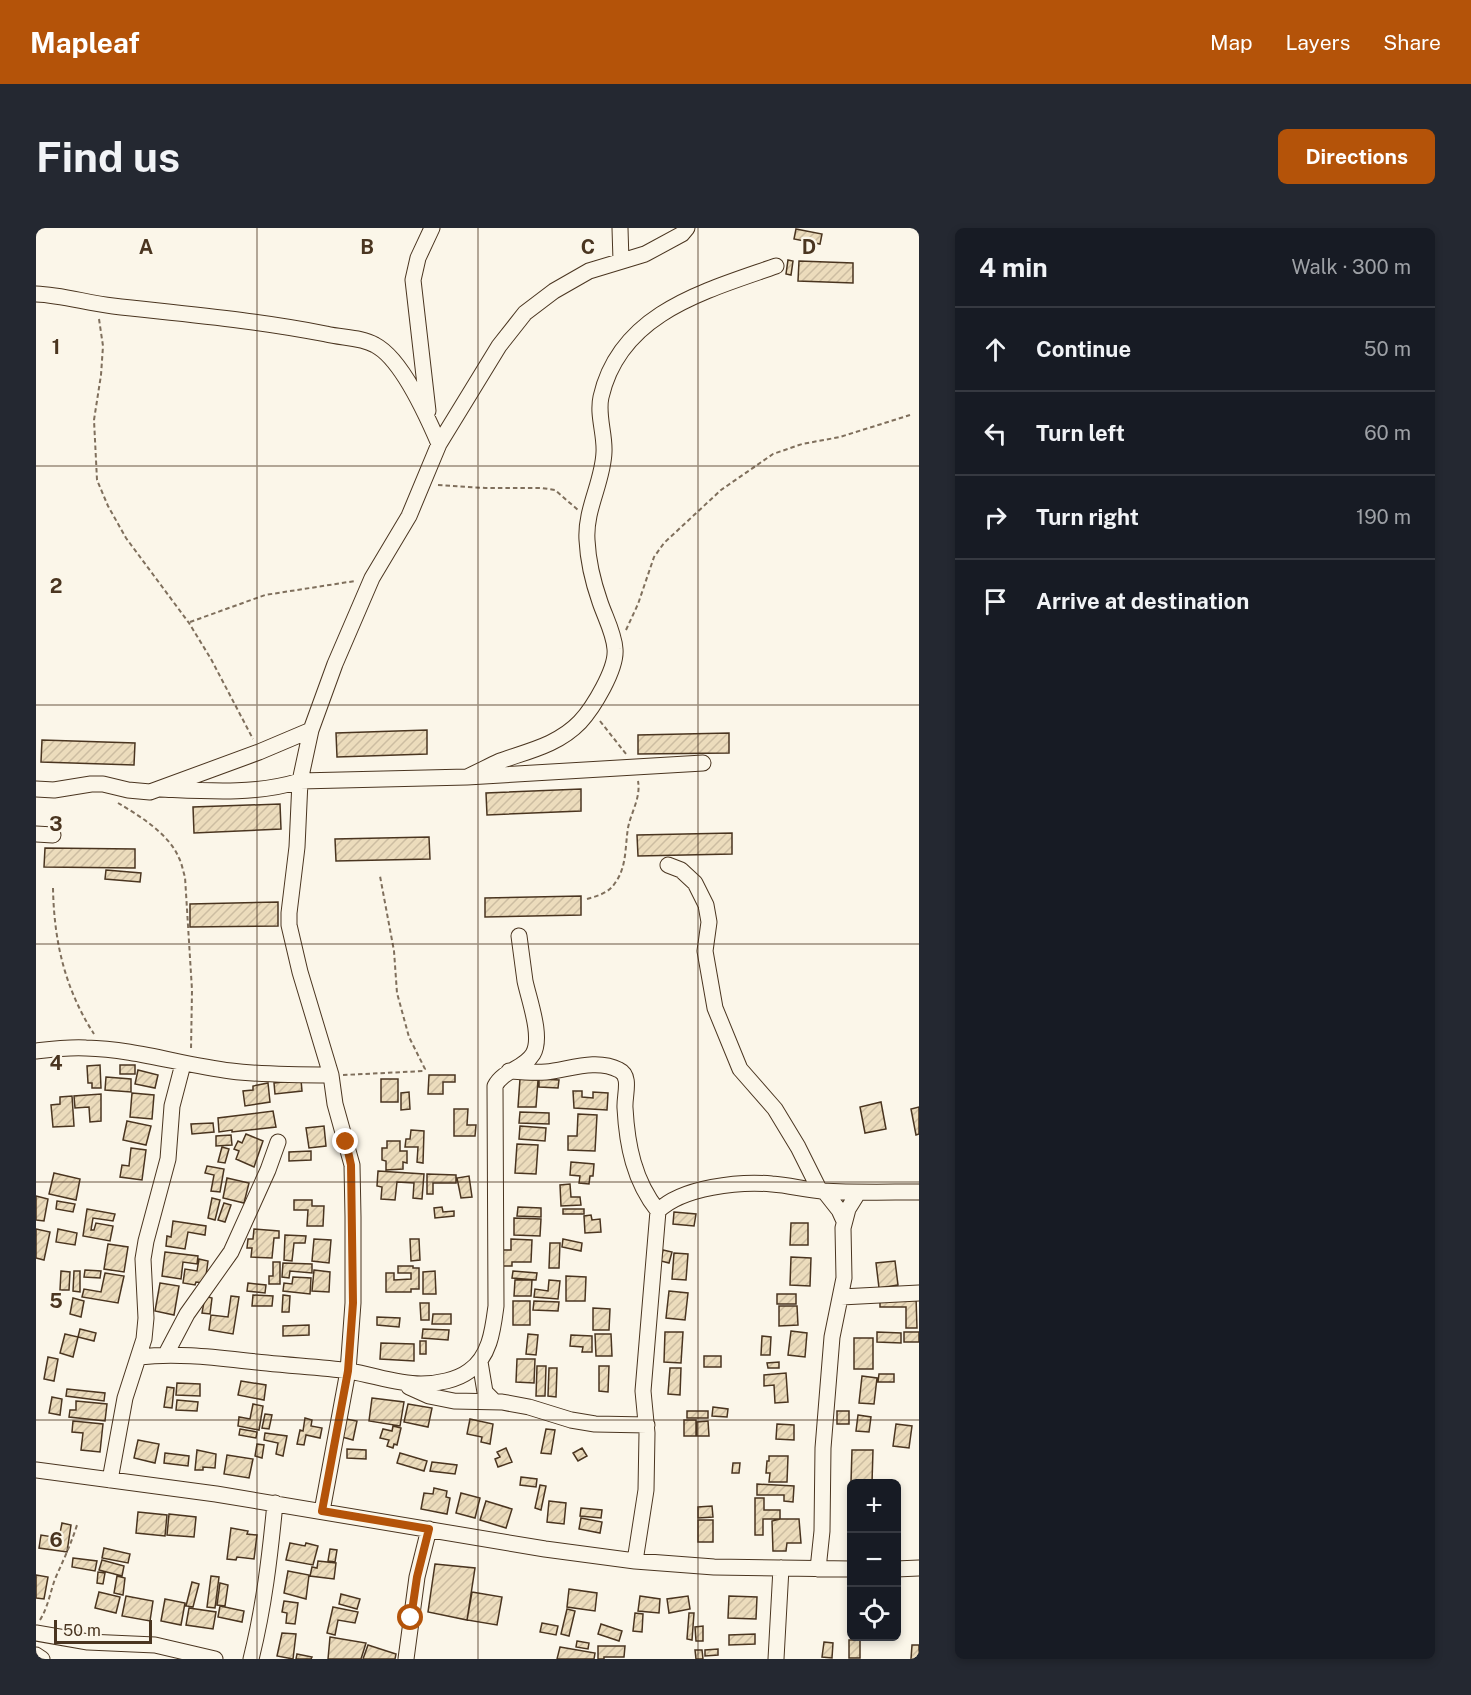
<!DOCTYPE html>
<meta charset="utf-8">
<style>
body{margin:0;font-family:"Public Sans",sans-serif;background:#242831;color:#f1f3f6}
.controls{position:absolute;right:18px;bottom:18px;display:grid;overflow:hidden;border-radius:9px;box-shadow:0 3px 9px #0003}
.controls button{width:54px;height:54px;display:grid;place-items:center;padding:0;border:0;border-bottom:2px solid #363941;background:#171b24;color:#f1f3f6;font:30px sans-serif}
.scale{position:absolute;left:18px;bottom:15px;width:98px;box-sizing:border-box;padding-left:6px;border:3px solid #4a3520;border-top:0;font-size:16px;line-height:21px;white-space:nowrap;color:#4a3520;-webkit-text-stroke:4px #fbf6e9;paint-order:stroke}
.stop{position:absolute;width:18px;height:18px;margin:-14px;border:4px solid #b45309;border-radius:50%;background:#fff}
.stop.end{background:#b45309;border-color:#fff;box-shadow:0 2px 6px #0008}
.list{margin:0;padding:0;list-style:none}
h2{display:flex;justify-content:space-between;align-items:center;height:78px;margin:0;padding:0 24px;font-size:26px}
h2 small{font-size:20px;font-weight:400;color:#9ea1a6}
.list li{display:grid;grid-template-columns:39px 1fr auto;gap:18px;align-items:center;box-sizing:border-box;height:84px;padding:0 24px;border-top:2px solid #363941}
.list b{display:block;font-size:22px;white-space:nowrap}
.list em{font-size:20px;font-style:normal;color:#9ea1a6}
.icon{flex:none;width:33px;height:33px;fill:none;stroke:currentColor;stroke-width:2;stroke-linecap:round;stroke-linejoin:round}
.map{position:relative;flex:none;width:883px;height:1431px;overflow:hidden;border-radius:9px}
header{display:flex;align-items:center;gap:36px;box-sizing:border-box;height:84px;padding:0 30px;background:#b45309;color:#fff}
header strong{font-size:28px}
nav{display:flex;gap:33px;margin-inline-start:auto;font-size:21px}
.intro{display:flex;align-items:center;justify-content:space-between;box-sizing:border-box;height:144px;padding:0 36px}
h1{margin:0;font-size:42px}
.button{padding:15px 27px;border-radius:9px;background:#b45309;color:#fff;font-size:21px;font-weight:700}
main{display:flex;gap:36px;padding:0 36px}
aside{flex:1;background:#171b24;border-radius:9px;box-shadow:0 3px 9px #0003}
.map>svg:first-child{display:block}
</style>
<header>
<strong>Mapleaf</strong>
<nav><a>Map</a><a>Layers</a><a>Share</a></nav>
</header>
<div class="intro"><h1>Find us</h1><a class="button">Directions</a></div>
<main>
<div class="map">
<svg width="883" height="1431" viewBox="0 0 883 1431">
<defs>
<pattern id="building-hatch" width="6" height="6" patternUnits="userSpaceOnUse" patternTransform="scale(1.5)"><rect width="6" height="6" fill="#ecdcbc"/><path d="M-1 1l2-2M0 6l6-6M5 7l2-2" fill="none" stroke="#ccbda1"/></pattern>
</defs>
<rect width="100%" height="100%" fill="#fbf6e9"/>
<!-- building -->
<path fill="url(#building-hatch)" stroke="#4a3520" stroke-width="1.5" d="M760 1 786 6 784 16 758 11Z
M752 32 757 33 755 47 750 46Z
M763 33 817 35V55L762 53Z
M391 502V526L301 529 300 505Z
M693 505V525L602 526V507Z
M6 512 99 515 98 537 5 534Z
M545 561V583L451 587 450 565Z
M244 576 245 601 158 605 157 579Z
M696 605V626L602 628 601 607Z
M393 609 394 631 300 633 299 611Z
M9 620 99 621V640L8 639Z
M70 642 105 645 104 654 69 651Z
M545 668V687L449 689V670Z
M242 674V698L154 699V676Z
M64 837 65 860H56V855H52L51 838Z
M84 837H99V846H84Z
M102 842 122 847 119 860 99 856Z
M393 847H419V854H407V866H392Z
M70 849 95 851V864L69 862Z
M345 851H362V874H345Z
M484 851 502 852 500 879H482Z
M503 851 523 852 522 860 503 859Z
M265 852 266 863 239 866 238 855Z
M232 855 234 874 209 878 207 863 217 862V858Z
M537 863H546V869L557 870V864L572 865 571 882 538 880Z
M373 864 374 881 365 882V865Z
M96 865 118 867 116 891 94 889Z
M65 866V893L54 894 53 879 39 880 38 868Z
M36 868 38 898 17 899 15 877 24 876V869Z
M845 874 850 901 829 905 824 879Z
M883 879V906L880 907 875 881Z
M418 881H432L431 897H440L439 908H418Z
M237 883 240 899 196 904V902L183 904 182 890Z
M484 884 513 885V896L483 895Z
M542 886 561 887 559 923 532 922V908H541Z
M91 893 115 898 110 917 87 912Z
M177 895 178 904 156 906 155 896Z
M288 898 290 918 273 920 270 900Z
M484 898 510 900 509 913 483 911Z
M375 902 388 903 387 935 381 934 382 919H369L370 911H374Z
M210 906 227 913 218 939 200 931 203 923 198 921 202 913 206 915Z
M195 907 196 917 180 918V908Z
M351 913H364V923H371V935L367 934V941L350 942V933L346 932V920H351Z
M481 916 502 917 500 946 479 945Z
M186 919 193 921 189 935 182 934Z
M95 920 110 922 106 952 84 949 86 937 93 938Z
M275 923V932L253 933V924Z
M535 934 558 936 557 948H554L553 956 543 955 544 948 534 947Z
M171 938 188 941 184 964 175 963 178 947 169 945Z
M342 943 388 946 386 971 377 970 378 955 361 954 359 972 345 971 346 959 341 958Z
M18 945 44 951 40 972 13 966Z
M391 946 420 947V955H397V966H391Z
M433 948 436 969 425 970 421 950Z
M191 950 213 955 208 975 187 970Z
M534 956 535 969H544L545 977 525 978 524 957Z
M0 968 12 971 8 993 0 992Z
M176 970 184 972 179 992 172 990Z
M258 972H276V978H288L287 998H271L272 982H258Z
M21 973 39 976 37 984 20 981Z
M188 975 195 977 189 994 182 992Z
M406 979 407 984 418 983V988L399 990 398 980Z
M482 979 505 980V989L481 988Z
M51 981 79 986 77 993 57 990 55 1002H58L60 995 77 998 74 1013 47 1008Z
M527 981H548V986H527Z
M638 984 660 986 658 998 637 996Z
M555 987 556 992 564 991 565 1004 549 1005 548 988Z
M478 990 505 991 504 1008 478 1007Z
M137 993 170 998 169 1007 152 1004 149 1021 130 1018 131 1008 135 1009Z
M755 995H772V1017H754Z
M0 1001 14 1004 8 1032 0 1030Z
M22 1001 41 1005 39 1017 20 1014Z
M218 1001 243 1003V1010H238L236 1030 215 1029 216 1020H211L212 1011H217Z
M249 1007 270 1008 269 1015H258L256 1033 248 1032Z
M278 1011 295 1012 293 1035 276 1033Z
M374 1011H383L384 1032 375 1033Z
M475 1011 496 1012 495 1034H476V1038H467V1022H475Z
M527 1011 546 1015 545 1023 526 1019Z
M514 1015H524L523 1040H513Z
M72 1016 92 1019 88 1044 68 1041Z
M627 1022 636 1024 633 1035 625 1033Z
M129 1024 162 1028 161 1036 147 1034 145 1051 126 1048Z
M638 1025 652 1026 650 1052 636 1051Z
M755 1029 775 1030 774 1058 754 1057Z
M163 1031 172 1033 169 1055 160 1054 159 1057 147 1055 149 1041 161 1043Z
M859 1033 862 1057 843 1060 840 1035Z
M237 1034H244V1056H233V1048H237Z
M247 1035 276 1036V1045L254 1043 253 1050 246 1049Z
M362 1038H377V1040H383V1061H375V1064H350V1045H358V1052L375 1051V1045H362Z
M49 1042 65 1043 64 1050 48 1049Z
M278 1042 294 1044 293 1064 276 1063Z
M25 1043 34 1044 33 1062H24Z
M38 1043H44V1064L37 1063Z
M399 1043 400 1066H387V1044Z
M477 1043 501 1045 500 1052 476 1050Z
M69 1045 88 1048 82 1075 46 1069 48 1061 65 1064Z
M530 1048 550 1049 549 1073H530Z
M257 1049 275 1050 274 1066 247 1063 248 1055 256 1056Z
M479 1052H496L495 1068H478Z
M513 1052 524 1053 522 1071 498 1069 499 1061 512 1063Z
M124 1055 143 1058 138 1087 119 1083Z
M212 1055 230 1057 229 1065 211 1063Z
M633 1063 652 1065 649 1092 630 1090Z
M741 1066H760V1076H741Z
M217 1067 237 1068 236 1078H216Z
M247 1067 254 1068 253 1084H246Z
M169 1068 176 1070 174 1086 166 1085Z
M195 1068 203 1069 197 1106 173 1102 175 1087 192 1089Z
M880 1069 881 1100H870V1079H844V1070Z
M37 1070 48 1073 45 1089 34 1086Z
M477 1073H494V1097H477Z
M498 1073 523 1074 522 1083 497 1082Z
M384 1075H393V1092H385Z
M743 1078H761L762 1097 743 1098Z
M557 1080 574 1081 573 1102H557Z
M397 1086H415V1096H396Z
M341 1089 364 1090 363 1099 341 1097Z
M273 1097V1107L247 1108V1098Z
M44 1101 60 1105 58 1113 42 1109Z
M387 1101 413 1102 412 1112 386 1110Z
M755 1103 771 1105 769 1129 752 1127Z
M629 1104H647L645 1135 628 1134Z
M841 1104 865 1105V1115L841 1114Z
M868 1104H883V1114H868Z
M29 1106 42 1109 37 1129 24 1125Z
M492 1106 502 1107 500 1127 490 1126Z
M559 1106H575L576 1128H560Z
M535 1107 556 1108V1124H546L547 1119 534 1118Z
M726 1108 735 1109 734 1127H725Z
M818 1110H837V1141H818Z
M384 1113H390V1126H384Z
M345 1115 378 1116V1133L344 1131Z
M668 1128H685V1139H668Z
M12 1129 22 1131 18 1153 8 1151Z
M481 1131H499L498 1155 480 1154Z
M743 1134V1140H732L731 1135Z
M501 1138H510L509 1168H500Z
M563 1138H573L572 1164 563 1163Z
M513 1140H521L520 1169 512 1168Z
M634 1140H645L644 1167 632 1166Z
M750 1145 752 1174 739 1175 738 1157 728 1158V1147Z
M843 1146H858V1154H842Z
M826 1148 841 1150 838 1176 823 1175Z
M205 1153 230 1157 228 1172 202 1167Z
M141 1155 164 1156V1168L140 1167Z
M131 1159 138 1160 136 1180 128 1179Z
M31 1161 69 1165 68 1173 30 1168Z
M16 1169 26 1171 24 1187 13 1185Z
M336 1170 368 1174 364 1198 333 1193Z
M141 1172 162 1174 161 1183 140 1182Z
M40 1173 71 1176 69 1193 33 1189 34 1182H40Z
M217 1176 227 1178 223 1202 202 1198 203 1189 214 1191Z
M372 1176 396 1180 392 1199 368 1194Z
M677 1179 692 1181 691 1189 676 1188Z
M651 1183H672V1190H651Z
M801 1183H813V1196H801Z
M229 1186 236 1187 233 1201 226 1200Z
M822 1187 835 1189 833 1204 820 1203Z
M269 1190 276 1192 275 1198 286 1200 284 1210 270 1207 268 1217 261 1216 264 1202 267 1203Z
M310 1191 321 1193 317 1212 306 1209Z
M434 1191 457 1196 454 1216 445 1214 446 1209 431 1206Z
M648 1192H660V1208H648Z
M37 1193 67 1196 64 1224 45 1222 47 1205 36 1204Z
M672 1193 673 1208H661V1194Z
M741 1196 758 1197V1212L740 1211Z
M860 1196 876 1198 873 1220 857 1218Z
M357 1198 365 1200 361 1217 358 1216 357 1220 351 1218 353 1212 344 1210 347 1201 356 1203Z
M204 1201 221 1204 220 1210 203 1207Z
M510 1201 519 1202 515 1226 505 1225Z
M229 1205 251 1208 247 1228 240 1226 242 1215 228 1212Z
M102 1212 123 1216 119 1235 98 1230Z
M221 1216 228 1217 226 1230 219 1228Z
M470 1220 476 1234 462 1239 459 1231 464 1229 461 1224Z
M546 1220 551 1228 542 1233 537 1225Z
M311 1221 330 1222V1231L311 1230Z
M161 1222 180 1226 179 1240 167 1239V1242H159Z
M816 1222H837L836 1255 815 1254Z
M129 1225 153 1228 152 1238 128 1235Z
M364 1225 391 1233 388 1243 361 1235Z
M191 1227 217 1231 213 1250 188 1246Z
M733 1228H752L751 1254H733L734 1245H730L731 1233H733Z
M396 1234 421 1237 419 1246 394 1243Z
M697 1235H704L703 1245H696Z
M485 1249 501 1251 500 1259 484 1257Z
M721 1256 758 1258 757 1274 748 1273V1267H721Z
M504 1257 510 1258 505 1282 499 1280Z
M398 1260 411 1263 410 1269 414 1270 411 1286 385 1281 388 1265 397 1266Z
M425 1265 444 1270 439 1290 420 1285Z
M719 1270H728V1282H744V1291H727V1307H719Z
M450 1273 476 1281 470 1300 444 1292Z
M513 1273 530 1275 528 1296 511 1294Z
M676 1278 677 1289 662 1290V1279Z
M545 1280 566 1282 565 1290 544 1288Z
M102 1284 131 1287 129 1308 100 1305Z
M133 1286 160 1289 158 1309 131 1307Z
M545 1290 566 1294 564 1305 543 1301Z
M744 1291H763L765 1315H751L750 1323H737L736 1293Z
M662 1292H677V1314H662Z
M26 1295 35 1297 31 1324 3 1320 5 1307 23 1310Z
M195 1300 212 1303 211 1306 221 1307 218 1331 201 1329 200 1332 191 1331Z
M254 1315 269 1318 270 1315 282 1318 277 1337 250 1332Z
M68 1320 94 1326 92 1335 66 1330Z
M294 1321 301 1322 299 1334 292 1333Z
M37 1330 61 1333 59 1343 36 1339Z
M66 1332 88 1338 86 1348 63 1342Z
M282 1333 300 1335 298 1351 274 1348 276 1339 281 1340Z
M399 1336 439 1340 431 1392 392 1384Z
M252 1343 273 1347 270 1371 248 1365Z
M62 1344 69 1345 67 1356 61 1355Z
M0 1347 12 1349 8 1371 0 1370Z
M81 1348 89 1350 87 1367 78 1365Z
M175 1348 183 1349 179 1380 171 1379Z
M156 1354 163 1356 157 1379 150 1378Z
M184 1355 192 1357 189 1378 181 1377Z
M533 1361 561 1365 559 1383 531 1379Z
M63 1364 84 1369 80 1385 59 1380Z
M436 1364 466 1369 461 1397 431 1392Z
M305 1366 324 1371 321 1381 303 1376Z
M90 1368 117 1373 114 1393 86 1388Z
M604 1368 624 1371 623 1385 602 1383Z
M652 1368 654 1381 633 1385 631 1371Z
M693 1368 721 1369 720 1391 692 1390Z
M129 1371 149 1375 145 1397 125 1393Z
M248 1373 262 1375 259 1396 250 1395 251 1385 246 1384Z
M184 1378 208 1383 206 1394 182 1389Z
M297 1379 322 1384 319 1395 302 1392 299 1407 291 1405Z
M153 1380 180 1384 177 1401 150 1397Z
M531 1381 539 1383 533 1408 525 1406Z
M599 1385 607 1386 606 1404 597 1403Z
M653 1385H658L656 1412 651 1411Z
M506 1395 522 1398 520 1407 504 1404Z
M565 1396 586 1403 583 1413 562 1406Z
M667 1398V1413H660L659 1399Z
M246 1405 260 1406 257 1431 241 1428Z
M719 1406V1416L693 1417V1407Z
M294 1409 330 1415 325 1431H292Z
M813 1412H824V1430H813Z
M541 1413 553 1415 552 1421 540 1419Z
M788 1414 797 1415 796 1430 786 1429Z
M332 1417 360 1426 359 1431H327Z
M876 1417H883V1431H875Z
M562 1418H589L588 1429H568V1431H562Z
M524 1419 559 1425 558 1431H521Z
M682 1421V1427L669 1428V1422Z
M659 1422H666L667 1431H660Z
M261 1426 276 1429 275 1431H260Z"/>
<g fill="none" stroke-linecap="round" stroke-linejoin="round">
<!-- minor casing -->
<g stroke="#4a3520" stroke-width="17">
<path id="minor" d="M584 0 585 33
M0 66C26 67 51 75 77 78 148 86 220 92 290 106 306 110 325 109 339 117 366 131 391 188 403 216
M392 183 377 52 382 30 396 0
M431 549C442 544 453 538 464 533 492 523 522 517 544 494 557 480 581 441 579 421 578 405 569 389 564 374 557 354 552 333 551 312 549 281 567 254 568 224 569 206 561 187 565 169 584 85 669 63 740 38
M0 561 18 562 55 556H67L92 562 114 564 223 524 275 502
M124 561C170 563 219 567 264 553L431 549 667 535
M0 606 17 607
M632 637 645 642 659 655 670 677 673 694 669 723 679 780 704 841 739 881 762 919 784 963
M0 823C17 821 33 819 50 820 99 821 146 837 195 843 228 847 262 847 295 847
M473 843C486 844 498 845 510 844 532 842 560 830 583 842 596 848 588 868 589 880 591 917 598 953 622 983
M788 963 803 982 808 993
M805 1069 883 1065
M130 1126 151 1086 195 1024 232 942 242 914
M103 1129C146 1124 189 1131 231 1135 258 1138 286 1139 313 1143 338 1147 360 1156 385 1156 401 1156 421 1152 433 1143 454 1129 457 1101 460 1078L459 858C467 842 488 841 497 826 507 809 493 772 489 753 487 738 485 723 483 708
M444 1134 449 1164 458 1173
M373 1159 393 1168 418 1173 466 1174 493 1179 535 1192 559 1196 611 1197
M0 1242 180 1266 509 1321 599 1333 678 1339 816 1341
M74 1252 89 1170 108 1111 110 1090 107 1031 110 1013 132 931 136 878 147 836
M286 1283 312 1143 317 1075V989L316 937 299 876 295 847 264 744 253 697V685L261 619 264 553 275 502 299 436 336 350 373 288 403 216 463 118 489 85 518 63 553 43 609 26 646 6 651 0
M599 1333 610 1262 611 1205 607 1163 622 983C646 959 704 953 736 956 753 957 770 962 786 963 819 965 851 964 883 964
M782 1341 786 1303 787 1220 796 1109 808 1050 807 1000 812 981 822 965
M860 1341 883 1340
M0 1405 52 1414 119 1417 179 1431
M0 1427 6 1431
M215 1431C228 1379 234 1328 239 1275
M370 1431 381 1349 393 1301
M740 1431 745 1340"/>
</g>
<!-- path -->
<path stroke="#7f6f5c" stroke-width="2" stroke-dasharray="4.5 3" stroke-linecap="butt" d="M63 91 67 118 65 147 58 192 61 252 72 278 90 310 153 395 175 431 217 511
M402 257 449 260H506L519 262 542 282
M154 394 229 367 319 353
M590 402 602 376 618 329 628 315 685 262 737 226 766 216 804 209 874 187
M564 493 590 526
M82 575C104 588 133 606 143 630 146 636 147 643 149 649L156 762 155 822
M17 660C18 714 29 761 58 806
M551 671C561 668 573 665 579 655 591 639 589 618 592 600 595 584 605 570 602 553
M307 847 387 843 389 841 373 809 361 765 358 723 344 648
M4 1392C12 1379 14 1365 19 1351 27 1333 35 1316 41 1297"/>
<!-- minor -->
<use href="#minor" stroke="#fbf6e9" stroke-width="15"/>
</g>
<g fill="none" stroke-linecap="round" stroke-linejoin="round">
<!-- route -->
<path stroke="#b45309" stroke-width="8" d="M310 914 315 937 317 1075 312 1143 286 1283 393 1301 381 1349 375 1390"/>
</g>
<!-- grid -->
<path fill="none" stroke="#4a3520" stroke-width="1.5" stroke-opacity="0.55" d="M221 0V1431M442 0V1431M662 0V1431M0 238H883M0 477H883M0 716H883M0 954H883M0 1192H883"/>
<g font-size="20" text-anchor="middle" font-weight="bold" fill="#4a3520" stroke="#fbf6e9" stroke-width="4.5" stroke-linejoin="round" paint-order="stroke">
<text x="110" y="26">A</text>
<text x="331" y="26">B</text>
<text x="552" y="26">C</text>
<text x="773" y="26">D</text>
<text x="20" y="126">1</text>
<text x="20" y="365">2</text>
<text x="20" y="603">3</text>
<text x="20" y="842">4</text>
<text x="20" y="1080">5</text>
<text x="20" y="1319">6</text>
</g>
</svg>
<div class="controls">
<button>+</button>
<button>−</button>
<button><svg class="icon" aria-label="locate" viewBox="0 0 24 24"><circle cx="12" cy="12" r="6"/><path d="M12 2v4M12 18v4M2 12h4M18 12h4"/></svg></button>
</div>
<div class="scale">50 m</div>
<div class="stop" style="left:375px;top:1390px"></div>
<div class="stop end" style="left:310px;top:914px"></div>
</div>
<aside>
<h2>4 min<small>Walk · 300 m</small></h2>
<ul class="list">
<li><svg class="icon" aria-label="ahead" viewBox="0 0 24 24"><path d="M12 20V5M6 11l6-6 6 6"/></svg><div><b>Continue</b></div><em>50 m</em></li>
<li><svg class="icon" aria-label="left" viewBox="0 0 24 24"><path d="M17 20v-9H6M10 6l-5 5 5 5"/></svg><div><b>Turn left</b></div><em>60 m</em></li>
<li><svg class="icon" aria-label="right" viewBox="0 0 24 24"><path d="M7 20v-9h11M14 6l5 5-5 5"/></svg><div><b>Turn right</b></div><em>190 m</em></li>
<li><svg class="icon" aria-label="arrive" viewBox="0 0 24 24"><path d="M6 21V4h12l-3 4 3 4H6"/></svg><div><b>Arrive at destination</b></div></li>
</ul>
</aside>
</main>
